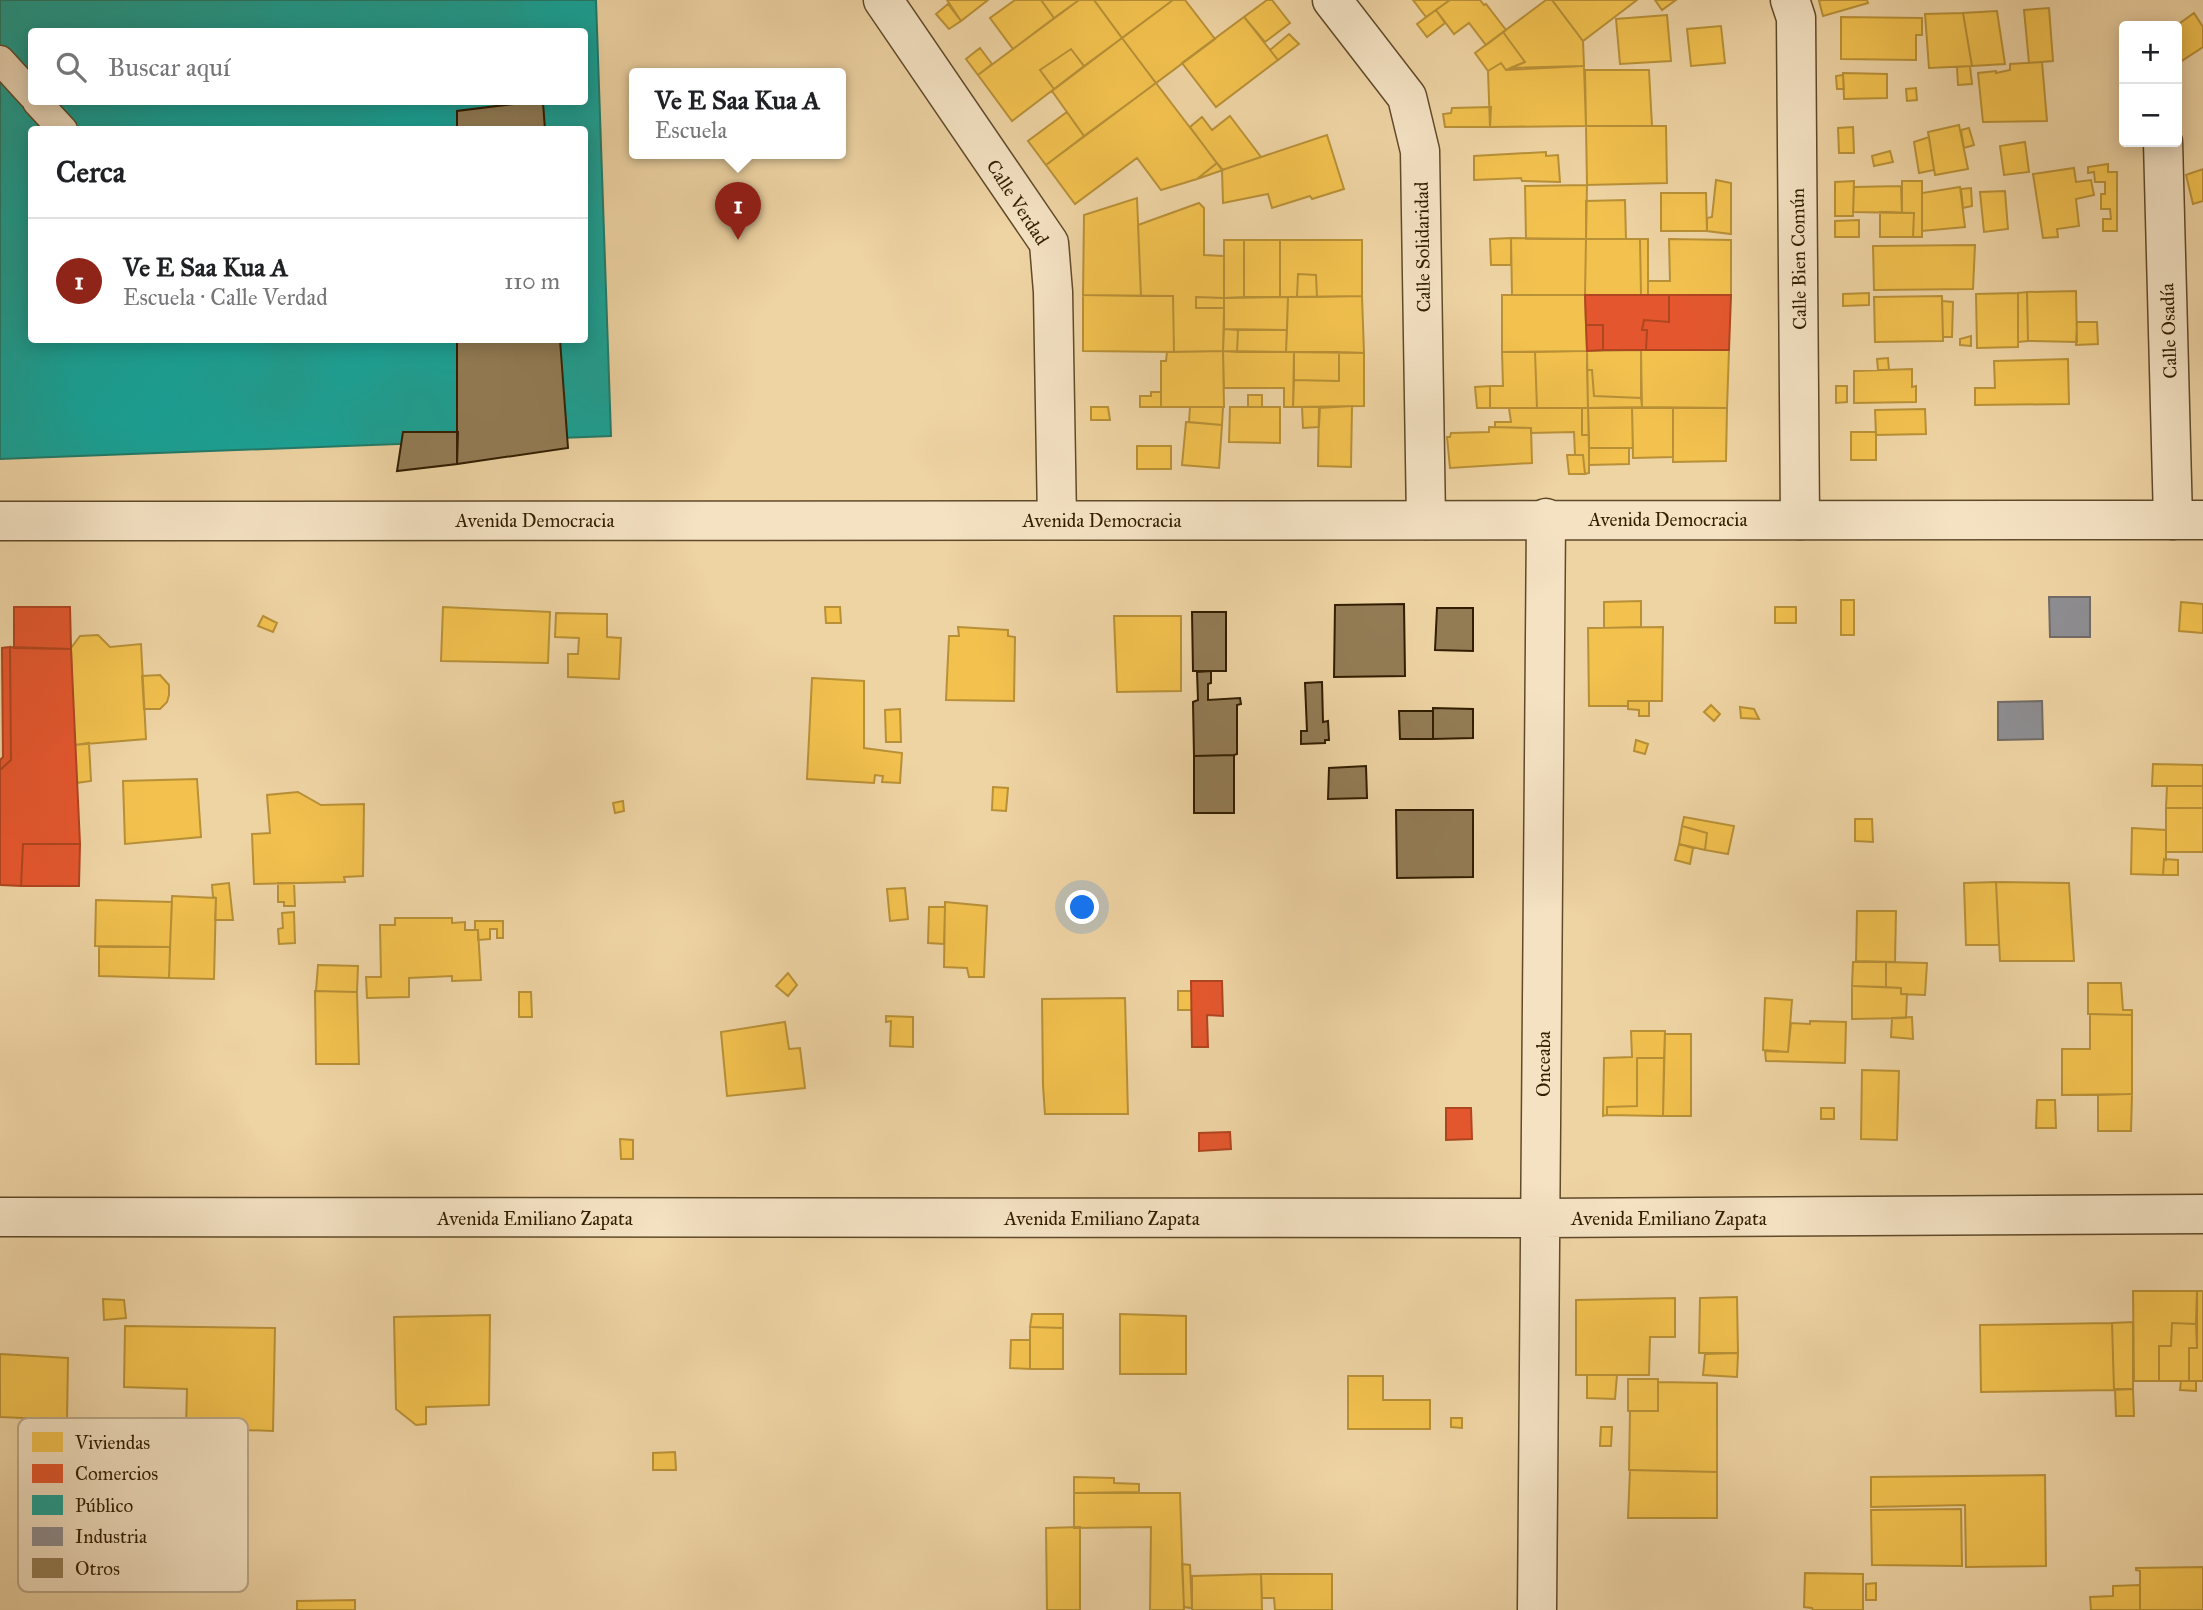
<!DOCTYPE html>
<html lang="es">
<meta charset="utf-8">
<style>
body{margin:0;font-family:"IM FELL Great Primer",serif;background:#f2f2f2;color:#202124}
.controls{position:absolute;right:21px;top:21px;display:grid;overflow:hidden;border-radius:7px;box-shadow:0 4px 18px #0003}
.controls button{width:63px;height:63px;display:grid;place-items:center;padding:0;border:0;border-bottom:2px solid #e0e0e0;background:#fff;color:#202124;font:35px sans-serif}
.you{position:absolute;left:1083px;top:908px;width:24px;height:24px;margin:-18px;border:5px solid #fff;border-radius:50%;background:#1a73e8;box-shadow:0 0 0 10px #1a73e833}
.badge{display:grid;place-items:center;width:46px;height:46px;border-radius:50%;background:#8f2418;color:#fff;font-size:23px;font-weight:700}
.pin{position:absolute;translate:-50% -58px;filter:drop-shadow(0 2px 4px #0008)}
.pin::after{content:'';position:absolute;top:37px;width:24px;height:21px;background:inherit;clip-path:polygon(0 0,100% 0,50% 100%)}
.popup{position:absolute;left:629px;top:68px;width:217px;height:91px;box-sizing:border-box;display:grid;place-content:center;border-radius:7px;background:#fff;filter:drop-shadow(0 2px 5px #0005);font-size:23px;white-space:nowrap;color:#757577}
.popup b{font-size:26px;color:#202124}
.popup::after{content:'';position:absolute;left:50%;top:100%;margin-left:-14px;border:14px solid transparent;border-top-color:#fff}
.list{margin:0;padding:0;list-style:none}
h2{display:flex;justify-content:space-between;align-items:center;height:91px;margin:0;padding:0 28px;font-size:30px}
h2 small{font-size:23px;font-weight:400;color:#757577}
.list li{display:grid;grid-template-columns:46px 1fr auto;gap:21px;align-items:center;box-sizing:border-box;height:126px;padding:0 28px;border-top:2px solid #e0e0e0}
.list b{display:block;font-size:26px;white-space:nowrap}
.list p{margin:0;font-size:23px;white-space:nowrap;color:#757577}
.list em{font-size:23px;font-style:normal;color:#757577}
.icon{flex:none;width:38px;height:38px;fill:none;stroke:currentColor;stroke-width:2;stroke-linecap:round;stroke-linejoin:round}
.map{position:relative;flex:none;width:2203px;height:1610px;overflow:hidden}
.search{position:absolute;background:#fff;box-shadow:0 4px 18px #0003;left:28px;top:28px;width:560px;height:77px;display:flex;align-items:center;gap:18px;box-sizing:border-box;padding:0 24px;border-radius:7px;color:#757577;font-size:26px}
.panel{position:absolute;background:#fff;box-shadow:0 4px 18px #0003;left:28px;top:126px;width:560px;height:217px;border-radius:7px}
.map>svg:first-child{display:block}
</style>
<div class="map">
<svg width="2203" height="1610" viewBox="0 0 2203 1610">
<rect width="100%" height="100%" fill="#eed3a3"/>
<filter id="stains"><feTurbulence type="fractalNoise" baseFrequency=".00286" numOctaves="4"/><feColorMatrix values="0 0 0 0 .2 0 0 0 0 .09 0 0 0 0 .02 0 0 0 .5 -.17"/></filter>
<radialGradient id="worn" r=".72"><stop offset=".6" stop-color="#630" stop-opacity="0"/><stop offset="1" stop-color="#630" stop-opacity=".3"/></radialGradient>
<!-- homes -->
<path fill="#f2c14e" stroke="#b89037" stroke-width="2" d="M947 0H988L961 21Z
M1015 0H1041L1054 18 1013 49 990 18Z
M1041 0H1079L1054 18Z
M1079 0H1094L1122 38 1084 66 1071 49 1040 70 1054 89 1012 121 978 75Z
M1094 0H1173L1122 38Z
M1173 0H1185L1215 39 1156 83 1122 38Z
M1267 0H1272L1290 23 1265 42 1244 17Z
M1413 0H1450L1426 17Z
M1450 0H1480L1484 5 1486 4 1506 30 1486 45 1469 23 1454 34 1436 10Z
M1546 0H1552L1583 41 1584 66 1510 68 1525 62 1503 32Z
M1552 0H1637L1583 41Z
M1655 0H1676L1662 10Z
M1822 0H1867L1868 3 1823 16 1819 1Z
M948 4 961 21 949 29 936 14Z
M2049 8 2053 61 2029 63 2024 10Z
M1436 10 1445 23 1427 37 1417 24Z
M1997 11 2005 64 1972 66 1963 13Z
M1963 13 1972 66 1929 68 1925 14Z
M2194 13 2203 27V47L2180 62 2177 57 2176 26Z
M1667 15 1671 61 1620 64 1616 19Z
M1244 17 1278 60 1216 107 1182 63Z
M1841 17 1922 18V35H1916V60L1841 59Z
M1721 26 1725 63 1691 66 1687 29Z
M1503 32 1525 62 1506 70 1501 63 1488 71 1475 53Z
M1289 34 1299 44 1278 60 1270 50Z
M1122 38 1156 83 1084 136 1052 91Z
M980 48 992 64 978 75 966 59Z
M1071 49 1084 66 1054 89 1040 70Z
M2042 62 2047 121 1983 122 1978 73 1996 71V73L2010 70V64Z
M1501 63 1506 70 1584 66 1586 126 1490 127 1488 71Z
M1970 66 1972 84 1958 85 1957 67Z
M1585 70H1649L1652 126H1586Z
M1843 73 1887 74V98L1844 99Z
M1843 75 1844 89H1837L1836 76Z
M1156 83 1217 163 1197 179 1161 190 1137 158 1075 204 1046 165Z
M1916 88 1917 100 1907 101 1906 89Z
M1491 107 1490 127H1445L1443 114 1451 113 1452 108Z
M1067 112 1084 136 1046 165 1028 141Z
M1230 116 1261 157 1222 170 1190 127 1202 117 1212 130Z
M1959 125 1968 169 1935 175 1928 132Z
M1586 126H1666L1667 183 1587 185Z
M1853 127 1854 153H1839L1838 128Z
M1969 128 1974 145 1964 148 1961 130Z
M1327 135 1344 189 1312 199 1310 196 1272 208 1268 194 1223 203 1222 170Z
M1929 137 1934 170 1919 173 1914 142Z
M2025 142 2029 172 2004 175 2000 146Z
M1890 151 1893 162 1874 166 1872 156Z
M1546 152V156L1558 155 1560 182 1522 181 1521 178 1474 180V156Z
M1217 163 1223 170 1197 179Z
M2108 164V172H2117V231H2103V219H2111L2110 209H2101V194H2105V182H2095L2094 172 2088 173V167Z
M2074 168 2076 182 2091 180 2094 195 2076 199 2079 226 2057 229 2058 237 2043 238 2033 174Z
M2203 169V201L2193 204 2186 175Z
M1716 180 1731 183V234L1707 231V218L1712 217Z
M1854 181 1853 216H1835V182Z
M1902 181H1922V237H1913L1914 213H1902Z
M1587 185 1586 239H1526L1525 186Z
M1901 186 1902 213 1853 212 1854 187Z
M1960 187 1965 227 1922 231V193Z
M1971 188 1972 206 1963 208 1961 189Z
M2005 191 2008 229 1984 232 1980 192Z
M1661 193H1706L1707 231H1661Z
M1137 198 1141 296 1083 295 1084 215Z
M1625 200 1626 239H1586V201Z
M1199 203 1204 208V255L1224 256V298L1196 297V308H1224L1223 351 1174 352 1173 296H1141L1138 225Z
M1880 212 1914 213 1913 237H1880Z
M1859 220V237H1835V221Z
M1511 238V265H1491L1490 239Z
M1511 238 1586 239 1585 295H1512Z
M1586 239H1640L1641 295H1585Z
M1640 239H1648V295H1641Z
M1669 239 1731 240V295H1648V281H1670Z
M1224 240H1244V297L1224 298Z
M1244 240H1280V297H1244Z
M1280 240H1362V296L1317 297 1316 275 1298 274 1297 297H1280Z
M1975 245 1973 289 1874 290 1873 246Z
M1298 274 1316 275 1317 297H1297Z
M2076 291 2077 342 2028 341 2027 292Z
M2027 292 2028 341 2018 342V293Z
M1869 293V305L1843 306V294Z
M2018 293V347L1977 348 1976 294Z
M1083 295 1173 296 1174 352 1083 351Z
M1502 295H1585L1587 351 1502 352Z
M1362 296 1364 353 1286 352 1288 297Z
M1942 296 1943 341 1875 342 1874 297Z
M1196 297 1224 298V308H1196Z
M1288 297 1287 330 1224 329V298Z
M1942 301 1953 302 1952 337H1943Z
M2077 322H2097L2098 344 2076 345Z
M1224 329 1238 330 1237 352 1223 351Z
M1238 330H1287L1286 352H1237Z
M1971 336V346L1960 345V339Z
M1641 350V398L1594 396 1592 370H1587V351Z
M1641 350H1729L1727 408 1642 407Z
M1223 351 1224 407H1161V361H1166L1167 352Z
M1223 351 1294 352 1293 407H1284V388H1224Z
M1587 351 1588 408H1537L1535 352Z
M1294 352H1339V381L1294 380Z
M1339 352 1364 353V406L1293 407 1294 380 1339 381Z
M1502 352H1535L1537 408H1490V386H1503Z
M1888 358 1889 370H1878L1877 359Z
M2068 359 2069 404 1975 405V388H1995L1994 361Z
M1912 369V387L1916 386V402L1854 403V371Z
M1587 370H1592L1594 396 1641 398 1642 407 1588 408Z
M1490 386V408H1477L1475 387Z
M1836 386H1847V402L1836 403Z
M1151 392H1161V407H1140V396H1151Z
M1248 395H1262V407H1248Z
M1352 406 1351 467 1318 466 1319 408Z
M1091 407H1108L1110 420H1091Z
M1190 407H1223L1222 425 1189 422Z
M1230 407H1280V443L1229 442Z
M1302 407H1320L1319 427 1303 428Z
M1509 408H1582V435H1589V473L1585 474 1583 455H1575L1574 432 1531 433V428L1495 427V422H1511Z
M1582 408H1588L1589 435H1582Z
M1588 408H1632L1633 448H1589Z
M1632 408H1673V457L1633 458Z
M1673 408H1727L1726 461 1673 462Z
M1925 409 1926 434 1876 435 1875 410Z
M1186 422 1222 425 1219 468 1182 465Z
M1489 427 1531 428 1532 463 1450 468 1447 437H1450L1451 433 1489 432Z
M1851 432H1876V460H1851Z
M1137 446H1171V469H1137Z
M1589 448H1629V464L1589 465Z
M1567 455H1583L1585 474H1569Z
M1841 600H1854V635H1841Z
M1641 601V627L1604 628V602Z
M2181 602 2203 604V633L2179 631Z
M443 607 550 612 548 663 441 661Z
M825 607H840L841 623H826Z
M1775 607H1796V623H1775Z
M556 613 607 614V637L621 638 619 679 568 677V654H578L579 638 555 637Z
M263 616 277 623 273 632 258 626Z
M1114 616H1181V691L1117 692Z
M958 627 1008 630V636L1015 637 1014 701 946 700 949 636H959Z
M1663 627 1662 701H1628V706H1589L1588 628Z
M98 635 110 647 141 644 146 739 74 745 71 648 80 636Z
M160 675 169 685V695L167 702 160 709H144L142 676Z
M812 678 864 681V748L902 753 900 783 882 782 883 776 875 775 874 783 807 779Z
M1628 701H1649V716H1639V710L1628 709Z
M1711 705 1720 714 1714 721 1704 712Z
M1740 707 1754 709 1759 719 1741 718Z
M900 709 901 742H886L885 710Z
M1636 740 1648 744 1645 754 1634 751Z
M89 743 91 781 76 783 74 745Z
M2153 764 2203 765V786H2152Z
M197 779 201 837 125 844 123 781Z
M2167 786H2203V808H2166Z
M993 787 1008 788 1006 811 992 810Z
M298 792 321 805 364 804 363 876 344 877 345 882 254 884 252 834 270 833 267 795Z
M623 801 624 811 615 813 613 803Z
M2166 808H2203V852H2166Z
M1684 817 1734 826 1728 854 1705 850 1707 833 1682 826Z
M1855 819H1872L1873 842 1855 841Z
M1682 826 1707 833 1705 850 1679 844Z
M2132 828 2166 830V860L2164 859 2163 875 2131 874Z
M1679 844 1693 848 1690 864 1675 860Z
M2164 859 2178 860V875H2163Z
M1996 882 1999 945H1966L1964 883Z
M1996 882 2069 883 2074 961H2000Z
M229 883 233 920H215L216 898 213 897 212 885Z
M278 883H294L295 906H284V902H278Z
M905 888 908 919 890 921 887 889Z
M172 896 216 898 214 979 169 978Z
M96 900 172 902 170 947 95 946Z
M945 902 987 906 984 977H969L967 968 944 967Z
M929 907H945L944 944 928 943Z
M1857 911H1896L1895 962 1856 961Z
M294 912 295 943 279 944 278 929 283 928 282 913Z
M395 918H452V923L465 922V930H478L481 980 452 981V976L409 978V997L367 998 366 977H381L380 925H395Z
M475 921H503V938H497V929H490V939L478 940V930H475Z
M99 947H170L169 978 99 976Z
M1853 962H1886V987L1852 986Z
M1886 962 1927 963 1925 995 1901 994V988L1886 987Z
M318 965 358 966 357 992 316 991Z
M788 973 797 985 788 996 776 986Z
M2088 983H2121L2123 1010H2132V1015L2088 1014Z
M1852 986 1901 988V994H1907L1906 1018 1852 1019Z
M315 991 357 992 359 1064H316Z
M1178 991H1192V1010H1178Z
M519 992H531L532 1017H519Z
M1125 998 1128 1114H1045L1043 1086 1042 999Z
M1765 998 1792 1000 1788 1052 1763 1050Z
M2090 1014 2132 1015V1094L2062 1095V1049H2090Z
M886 1016 913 1017V1047L890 1046 891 1021 886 1022Z
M1912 1017 1913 1039 1891 1037 1892 1018Z
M1810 1021 1846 1022 1845 1063 1766 1061 1765 1051 1788 1052 1791 1023 1810 1024Z
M785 1022 789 1049 800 1048 805 1088 727 1096 721 1032Z
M1631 1031H1665L1664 1058H1637V1106L1607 1107V1115L1603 1116 1604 1058 1632 1057Z
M1665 1034H1691V1116H1663Z
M1637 1058H1664L1663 1116 1607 1115V1107L1637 1106Z
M1862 1070 1899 1071 1897 1140 1861 1139Z
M2132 1094 2131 1131H2098V1095Z
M2037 1100H2055L2056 1128H2036Z
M1821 1108H1834V1119H1821Z
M620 1139 633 1140V1159H621Z
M2133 1291H2197L2196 1324 2172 1323 2171 1346H2159V1381H2134Z
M2197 1291H2203V1381H2189V1348H2197Z
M1737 1297 1738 1353H1699L1700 1298Z
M1675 1298V1337H1650L1649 1375H1576V1300Z
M103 1299 124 1300 126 1318 104 1320Z
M1032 1314H1063V1328L1030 1327Z
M1120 1314 1186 1316V1374H1120Z
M490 1315 489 1405 426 1407V1424L416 1425 396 1409 394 1317Z
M2133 1322V1389L2114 1390 2112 1323Z
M2112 1323 2114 1390 1981 1392 1980 1325Z
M2172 1323 2196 1324 2197 1348H2189V1381H2159V1346H2171Z
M125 1326 275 1328 273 1431 186 1428 187 1389 124 1387Z
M1030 1327 1063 1328V1369H1030Z
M1011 1340H1030V1369L1010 1368Z
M1738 1353 1737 1377 1703 1375 1705 1354Z
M0 1354 68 1358 67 1420 0 1417Z
M1587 1375H1617L1615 1399 1587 1398Z
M1348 1376H1383V1400H1430V1429H1348Z
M1628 1379H1658V1411H1628Z
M2181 1381H2196V1391L2180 1390Z
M1658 1382 1717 1383V1472L1629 1470 1630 1411H1658Z
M2115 1389H2133L2134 1416H2116Z
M1451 1418H1462V1428L1451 1427Z
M1601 1427H1612L1611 1446H1600Z
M675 1452 676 1470H653V1453Z
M1630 1470 1717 1472V1518H1628Z
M2045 1475 2046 1566 1966 1567 1965 1505 1871 1507V1477Z
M1074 1477 1114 1478V1483L1139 1484V1492L1074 1493Z
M1074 1493H1180L1184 1610H1150L1151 1527 1074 1528Z
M1961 1509 1962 1566 1872 1565 1871 1510Z
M1080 1527V1610H1047L1046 1528Z
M1182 1564 1190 1565 1192 1608 1184 1607Z
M2203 1567V1610H2140V1571L2136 1570V1568Z
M1805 1573 1863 1574V1610H1813L1812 1608 1804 1607Z
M1261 1574 1262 1610H1192V1576Z
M1261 1574H1332V1610H1275L1274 1598H1262Z
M1876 1583V1600H1866V1584Z
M2140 1585V1610H2091L2090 1597 2113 1596V1586Z
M355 1600V1610H297V1601Z"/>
<!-- shops -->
<path fill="#e4572e" stroke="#ae4620" stroke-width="2" d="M1585 295H1669V322L1644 320 1642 330H1647L1646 350H1603V325H1586Z
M1669 295H1731L1729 350H1646L1647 330H1642L1644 320 1669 322Z
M1586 325H1603V350L1587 351Z
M14 607H70L71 649 14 648Z
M10 647 11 760 0 770V760L3 757 2 648Z
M10 647 71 649 80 844H23L21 886 0 885V770L11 760Z
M23 844H80L79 886H21Z
M1191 981H1222L1223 1016 1207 1015 1208 1047H1192Z
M1446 1108H1471L1472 1139 1446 1140Z
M1230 1132 1231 1149 1199 1151V1133Z"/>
<!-- public -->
<path fill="#17a398" stroke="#1f7b6a" stroke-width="2" fill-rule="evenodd" d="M0 0H596L611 436 0 459ZM32 32H584V102H32ZM32 130H584V340H32Z"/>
<!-- industry -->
<path fill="#8d8d92" stroke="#716b66" stroke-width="2" d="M2049 597H2090V637H2050Z
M2042 701 2043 739 1998 740V702Z"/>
<!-- building -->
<path fill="#937c55" stroke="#311d00" stroke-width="2" d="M529 102H543L545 130H457V111Z
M457 340H560L568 448 457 464Z
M403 432H458L457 464 397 471Z
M1404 604 1405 676 1334 677 1335 605Z
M1437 608H1473V651L1435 650Z
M1192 612H1226V671H1193Z
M1211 671V683L1208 684V700L1240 698 1241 704 1237 705V754L1234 755 1194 756 1193 702 1198 700 1197 672Z
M1322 682 1323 722 1328 721 1329 740H1325V743L1301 744V731H1307L1305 683Z
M1433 708 1473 709V738L1433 739Z
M1399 711H1433V739H1400Z
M1234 755V813H1194V756Z
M1366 766 1367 798 1328 799 1329 768Z
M1396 810H1473V877L1397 878Z"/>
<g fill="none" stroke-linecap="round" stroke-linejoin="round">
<!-- service casing -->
<g stroke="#604a29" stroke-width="31">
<path id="service" d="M0 60 32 95
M37 102 63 130"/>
</g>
<!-- minor casing -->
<g stroke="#604a29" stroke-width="41">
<path id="minor" d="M883 0 1049 243 1053 292 1057 520
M1332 0 1407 97 1420 151 1426 520
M1790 0 1796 18 1800 520
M2163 142 2173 520
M0 1217 1542 1218 2203 1214
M1537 1610 1546 518"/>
</g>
<!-- tertiary casing -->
<g stroke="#604a29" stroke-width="41">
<path id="tertiary" d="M0 521 2203 520"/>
</g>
<!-- service -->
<use href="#service" stroke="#f4e2c3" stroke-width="28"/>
<!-- minor -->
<use href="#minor" stroke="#f4e2c3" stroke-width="38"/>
<!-- tertiary -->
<use href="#tertiary" stroke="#f4e2c3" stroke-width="38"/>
</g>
<g text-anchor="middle" stroke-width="7" stroke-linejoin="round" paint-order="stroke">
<!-- street labels -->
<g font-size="19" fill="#311d00" stroke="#f4e2c3">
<text transform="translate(1018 202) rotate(57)" y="7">Calle Verdad</text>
<text transform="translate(1422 247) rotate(-91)" y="7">Calle Solidaridad</text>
<text transform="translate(1798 259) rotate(-91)" y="7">Calle Bien Común</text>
<text transform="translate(2168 331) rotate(-92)" y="7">Calle Osadía</text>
<text x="1668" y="526">Avenida Democracia</text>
<text x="535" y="527">Avenida Democracia</text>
<text x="1102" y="527">Avenida Democracia</text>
<text transform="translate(1543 1064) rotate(-90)" y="7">Onceaba</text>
<text x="535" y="1225">Avenida Emiliano Zapata</text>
<text x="1102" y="1225">Avenida Emiliano Zapata</text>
<text x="1669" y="1225">Avenida Emiliano Zapata</text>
</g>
</g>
<!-- legend -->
<rect x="18" y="1418" width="230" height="174" rx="10" fill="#f4e2c3" stroke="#baa788" stroke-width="2"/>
<rect x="32" y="1432" width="31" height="20" fill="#f2c14e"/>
<rect x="32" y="1464" width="31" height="19" fill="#e4572e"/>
<rect x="32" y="1495" width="31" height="20" fill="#17a398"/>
<rect x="32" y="1527" width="31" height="19" fill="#8d8d92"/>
<rect x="32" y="1558" width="31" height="20" fill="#937c55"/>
<g font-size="19" fill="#311d00">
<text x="75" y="1449">Viviendas</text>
<text x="75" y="1480">Comercios</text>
<text x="75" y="1512">Público</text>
<text x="75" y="1543">Industria</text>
<text x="75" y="1575">Otros</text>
</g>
<rect width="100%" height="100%" filter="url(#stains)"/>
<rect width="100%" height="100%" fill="url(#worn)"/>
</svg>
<div class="controls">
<button>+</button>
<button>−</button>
</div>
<div class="you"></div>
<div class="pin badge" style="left:738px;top:240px">1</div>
<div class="popup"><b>Ve E Saa Kua A</b>Escuela</div>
<div class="search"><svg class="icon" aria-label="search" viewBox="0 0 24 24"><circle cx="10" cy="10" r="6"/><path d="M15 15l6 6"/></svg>Buscar aquí</div>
<section class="panel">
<h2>Cerca<small></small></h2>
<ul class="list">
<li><span class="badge">1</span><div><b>Ve E Saa Kua A</b><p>Escuela · Calle Verdad</p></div><em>110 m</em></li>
</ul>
</section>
</div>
